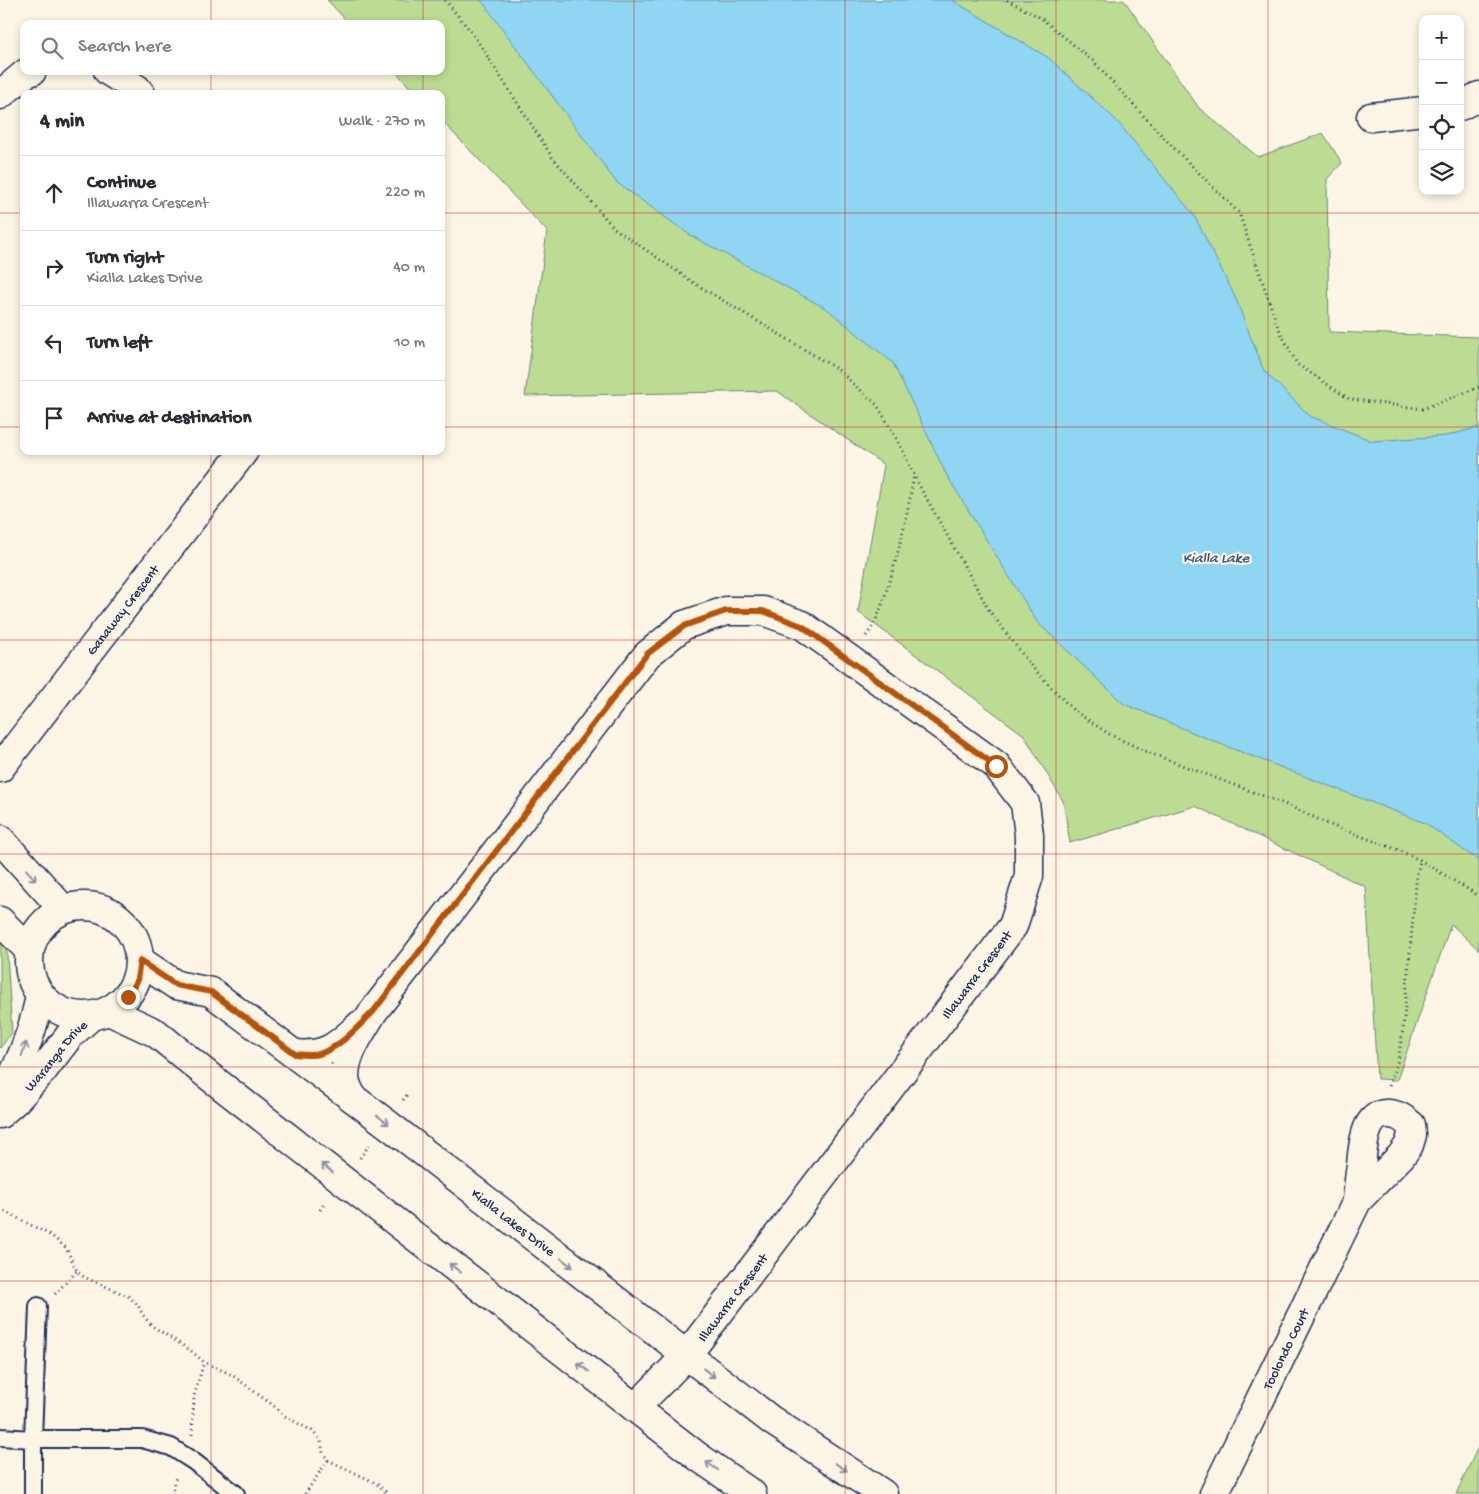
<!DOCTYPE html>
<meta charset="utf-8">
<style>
body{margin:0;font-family:"Gochi Hand",sans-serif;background:#f2f2f3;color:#2b2b33}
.controls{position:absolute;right:15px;top:15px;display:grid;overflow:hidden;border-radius:10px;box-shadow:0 2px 8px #0003}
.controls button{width:45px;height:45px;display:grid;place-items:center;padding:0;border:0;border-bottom:1px solid #e1e1e2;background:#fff;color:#2b2b33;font:25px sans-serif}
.stop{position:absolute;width:15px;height:15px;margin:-11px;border:4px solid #b45309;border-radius:50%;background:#fff}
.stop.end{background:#b45309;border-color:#fff;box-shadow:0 1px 5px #0008}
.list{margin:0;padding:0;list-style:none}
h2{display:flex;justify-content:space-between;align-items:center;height:65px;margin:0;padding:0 20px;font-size:21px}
h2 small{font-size:16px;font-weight:400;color:#7c7c81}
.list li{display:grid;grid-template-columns:32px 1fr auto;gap:15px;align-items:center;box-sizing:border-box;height:75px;padding:0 20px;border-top:1px solid #e1e1e2}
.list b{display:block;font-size:19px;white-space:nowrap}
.list p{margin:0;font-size:16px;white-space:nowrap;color:#7c7c81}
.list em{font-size:16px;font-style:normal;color:#7c7c81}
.icon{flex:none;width:28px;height:28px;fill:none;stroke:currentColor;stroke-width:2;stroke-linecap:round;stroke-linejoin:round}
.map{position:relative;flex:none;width:1479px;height:1494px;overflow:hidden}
.search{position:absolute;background:#fff;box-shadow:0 2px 8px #0003;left:20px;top:20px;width:425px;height:55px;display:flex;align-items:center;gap:12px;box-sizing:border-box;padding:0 18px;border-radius:10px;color:#7c7c81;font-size:19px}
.panel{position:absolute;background:#fff;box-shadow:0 2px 8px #0003;left:20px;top:90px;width:425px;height:365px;border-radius:10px}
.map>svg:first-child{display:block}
</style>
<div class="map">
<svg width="1479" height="1494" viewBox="0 0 1479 1494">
<rect width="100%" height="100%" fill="#fcf5e5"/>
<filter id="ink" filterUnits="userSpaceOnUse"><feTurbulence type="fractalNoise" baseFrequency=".02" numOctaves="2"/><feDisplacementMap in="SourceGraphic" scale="10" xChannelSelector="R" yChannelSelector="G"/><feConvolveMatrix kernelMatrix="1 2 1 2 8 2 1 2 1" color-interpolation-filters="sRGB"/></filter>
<g filter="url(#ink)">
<!-- green -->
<path fill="#bcdb93" stroke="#6c8578" d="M327 0H1124L1199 108 1258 157 1323 133 1342 163 1327 179 1329 332 1479 337V950L1451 924 1397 1080 1377 1079 1366 887 1195 806 1070 843 1063 801 1024 735 858 612 884 465 777 391 525 396 547 231 441 120V94H416L395 71H441V24H350Z
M0 933 6 938 12 1033 0 1048Z
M1479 1445V1494H1456Z"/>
<!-- water -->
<path fill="#90d5f2" stroke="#6193b7" d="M481 0H952L1049 58 1116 120 1194 215 1235 297 1264 371 1310 416 1372 441 1446 436 1479 427V861L1425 823 1223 745 1124 704 1037 622 946 474 893 363 827 309 690 235 616 182Z"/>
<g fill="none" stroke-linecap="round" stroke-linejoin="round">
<!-- service casing -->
<g stroke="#1b2f5e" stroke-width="20">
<path id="service" d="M0 1437 33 1439H142L171 1447 193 1461 236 1494
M33 1494V1439L38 1306"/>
</g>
<!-- minor casing -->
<g stroke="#1b2f5e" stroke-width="31">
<g id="minor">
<path d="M108 71 137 89 141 94"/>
<path d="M0 95 26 73 32 71"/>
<path d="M1460 106 1479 96"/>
<path d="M1371 117 1423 111"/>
<path id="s1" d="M0 768 244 451"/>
<path d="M295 1054C327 1057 338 1045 360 1025"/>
<path d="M353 1098C349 1091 345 1084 345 1076 345 1053 363 1030 373 1012L647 655 684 625 726 611H763L802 625 996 765 1025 803 1029 835V876L1013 926 687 1355 635 1408"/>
<path id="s2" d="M1214 1494 1357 1201 1401 1156 1409 1145 1412 1135 1411 1125C1407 1122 1402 1117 1398 1116 1365 1104 1363 1144 1361 1165 1359 1177 1358 1189 1357 1201"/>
</g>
</g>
<!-- tertiary casing -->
<g stroke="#1b2f5e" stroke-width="31">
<g id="tertiary">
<path d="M0 839 63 909"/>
<circle cx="84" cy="961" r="55"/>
<path d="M0 921 29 950"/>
<path id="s3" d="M140 961 176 985 211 992 386 1123 771 1420 883 1494"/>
<path d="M109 1011 156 1033 205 1073 697 1456 752 1494"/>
<path d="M0 1099C19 1067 33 1032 40 996"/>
<path id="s4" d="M0 1114 16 1100 44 1069 70 1035 90 1017"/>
</g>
</g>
<!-- path -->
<path stroke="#1b2f5e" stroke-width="3" stroke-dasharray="1 4" stroke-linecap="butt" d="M445 0 473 34 552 157 614 228 694 283 837 369 877 405 898 441 919 485 989 610 1032 667 1073 710 1109 734 1147 752 1287 805 1333 826 1396 849 1420 860 1479 896
M1007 0 1041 18 1093 61 1165 139 1239 213 1278 327 1297 364 1349 399 1423 409 1479 387
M866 636C878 621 883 601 889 583 900 548 908 512 914 475
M1389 1086 1398 1060 1403 1029 1417 873 1420 861
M403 1100 409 1092
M360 1158 369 1145
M0 1209 52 1236 66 1248 77 1271 84 1277 128 1296 138 1305 143 1315 152 1326 190 1350 204 1362 232 1375 274 1406 283 1415 312 1431 321 1441 323 1453 328 1460 376 1483 388 1494
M320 1210 325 1203
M55 1294 77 1271
M192 1435 194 1396 204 1362
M173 1494 174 1481 176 1478
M305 1494 328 1460"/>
<!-- service -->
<use href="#service" stroke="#fcf5e5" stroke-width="16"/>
<!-- minor -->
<use href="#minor" stroke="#fcf5e5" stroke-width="28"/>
<!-- tertiary -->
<use href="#tertiary" stroke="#fcf5e5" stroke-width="28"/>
</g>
<!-- one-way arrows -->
<defs><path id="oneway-shaft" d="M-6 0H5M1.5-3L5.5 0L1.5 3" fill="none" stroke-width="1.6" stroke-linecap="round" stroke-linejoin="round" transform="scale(1.25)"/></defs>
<g stroke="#8c92a2">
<use href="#oneway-shaft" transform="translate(31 875) rotate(48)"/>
<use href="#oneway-shaft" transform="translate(24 1049) rotate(-71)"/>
<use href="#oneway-shaft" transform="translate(383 1120) rotate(37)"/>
<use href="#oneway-shaft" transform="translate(327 1168) rotate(-142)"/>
<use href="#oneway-shaft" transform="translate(567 1263) rotate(38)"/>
<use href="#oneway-shaft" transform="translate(455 1268) rotate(-142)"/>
<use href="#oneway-shaft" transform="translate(583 1367) rotate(-142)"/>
<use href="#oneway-shaft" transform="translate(709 1373) rotate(38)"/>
<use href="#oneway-shaft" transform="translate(712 1466) rotate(-146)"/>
<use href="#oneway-shaft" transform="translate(841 1467) rotate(34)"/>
</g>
</g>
<g fill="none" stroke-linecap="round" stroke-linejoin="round" filter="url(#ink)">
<!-- route -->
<path stroke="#b45309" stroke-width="6" d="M128 997 137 980 140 961 176 985 211 992 295 1054C303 1055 312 1056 319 1054 341 1047 357 1027 373 1012L647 654 684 626 726 611H763L802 626 996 766"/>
</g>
<!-- grid -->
<path fill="none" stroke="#d62828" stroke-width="1" stroke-opacity="0.55" d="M211 0V24M423 0V24M634 0V1494M845 0V1494M1056 0V1494M1268 0V1494M211 71V94M423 71V94M0 213H24M441 213H1479M0 427H24M441 427H1479M211 451V1494M423 451V1494M0 640H1479M0 854H1479M0 1067H1479M0 1281H1479"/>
<g text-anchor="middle" stroke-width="4.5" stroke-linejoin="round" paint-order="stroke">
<!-- street labels -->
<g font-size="14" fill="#1b2f5e" stroke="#fcf5e5">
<text dy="5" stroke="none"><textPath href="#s1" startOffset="200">Ganaway Crescent</textPath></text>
<text transform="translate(976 974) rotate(-53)" y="5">Illawarra Crescent</text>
<text dy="5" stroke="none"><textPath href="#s4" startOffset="81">Waranga Drive</textPath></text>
<text dy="5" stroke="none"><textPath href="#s3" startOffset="459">Kialla Lakes Drive</textPath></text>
<text transform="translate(732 1297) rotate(-53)" y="5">Illawarra Crescent</text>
<text dy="5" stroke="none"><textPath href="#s2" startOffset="162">Toolondo Court</textPath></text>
</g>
<!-- water labels -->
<g font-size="15" font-style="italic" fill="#385883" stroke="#fcf5e5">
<text x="1216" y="562">Kialla Lake</text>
</g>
</g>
</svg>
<div class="controls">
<button>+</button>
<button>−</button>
<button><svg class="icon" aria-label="locate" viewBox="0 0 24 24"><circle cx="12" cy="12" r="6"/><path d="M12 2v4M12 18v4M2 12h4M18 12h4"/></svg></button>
<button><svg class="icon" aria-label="layers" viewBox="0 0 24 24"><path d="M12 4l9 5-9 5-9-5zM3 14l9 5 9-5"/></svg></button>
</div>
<div class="stop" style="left:996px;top:766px"></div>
<div class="stop end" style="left:128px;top:997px"></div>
<div class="search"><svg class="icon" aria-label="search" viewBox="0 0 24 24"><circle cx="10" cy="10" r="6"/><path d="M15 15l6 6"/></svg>Search here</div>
<section class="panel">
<h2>4 min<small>Walk · 270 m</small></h2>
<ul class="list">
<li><svg class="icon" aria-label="ahead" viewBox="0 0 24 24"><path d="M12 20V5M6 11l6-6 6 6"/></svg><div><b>Continue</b><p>Illawarra Crescent</p></div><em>220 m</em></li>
<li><svg class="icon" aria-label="right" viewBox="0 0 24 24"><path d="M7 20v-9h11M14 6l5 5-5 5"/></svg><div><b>Turn right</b><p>Kialla Lakes Drive</p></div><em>40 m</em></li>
<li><svg class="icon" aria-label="left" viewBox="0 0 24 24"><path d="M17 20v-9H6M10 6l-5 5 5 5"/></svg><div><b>Turn left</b></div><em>10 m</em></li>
<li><svg class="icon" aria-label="arrive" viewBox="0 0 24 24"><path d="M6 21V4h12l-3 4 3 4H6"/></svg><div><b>Arrive at destination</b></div></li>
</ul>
</section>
</div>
